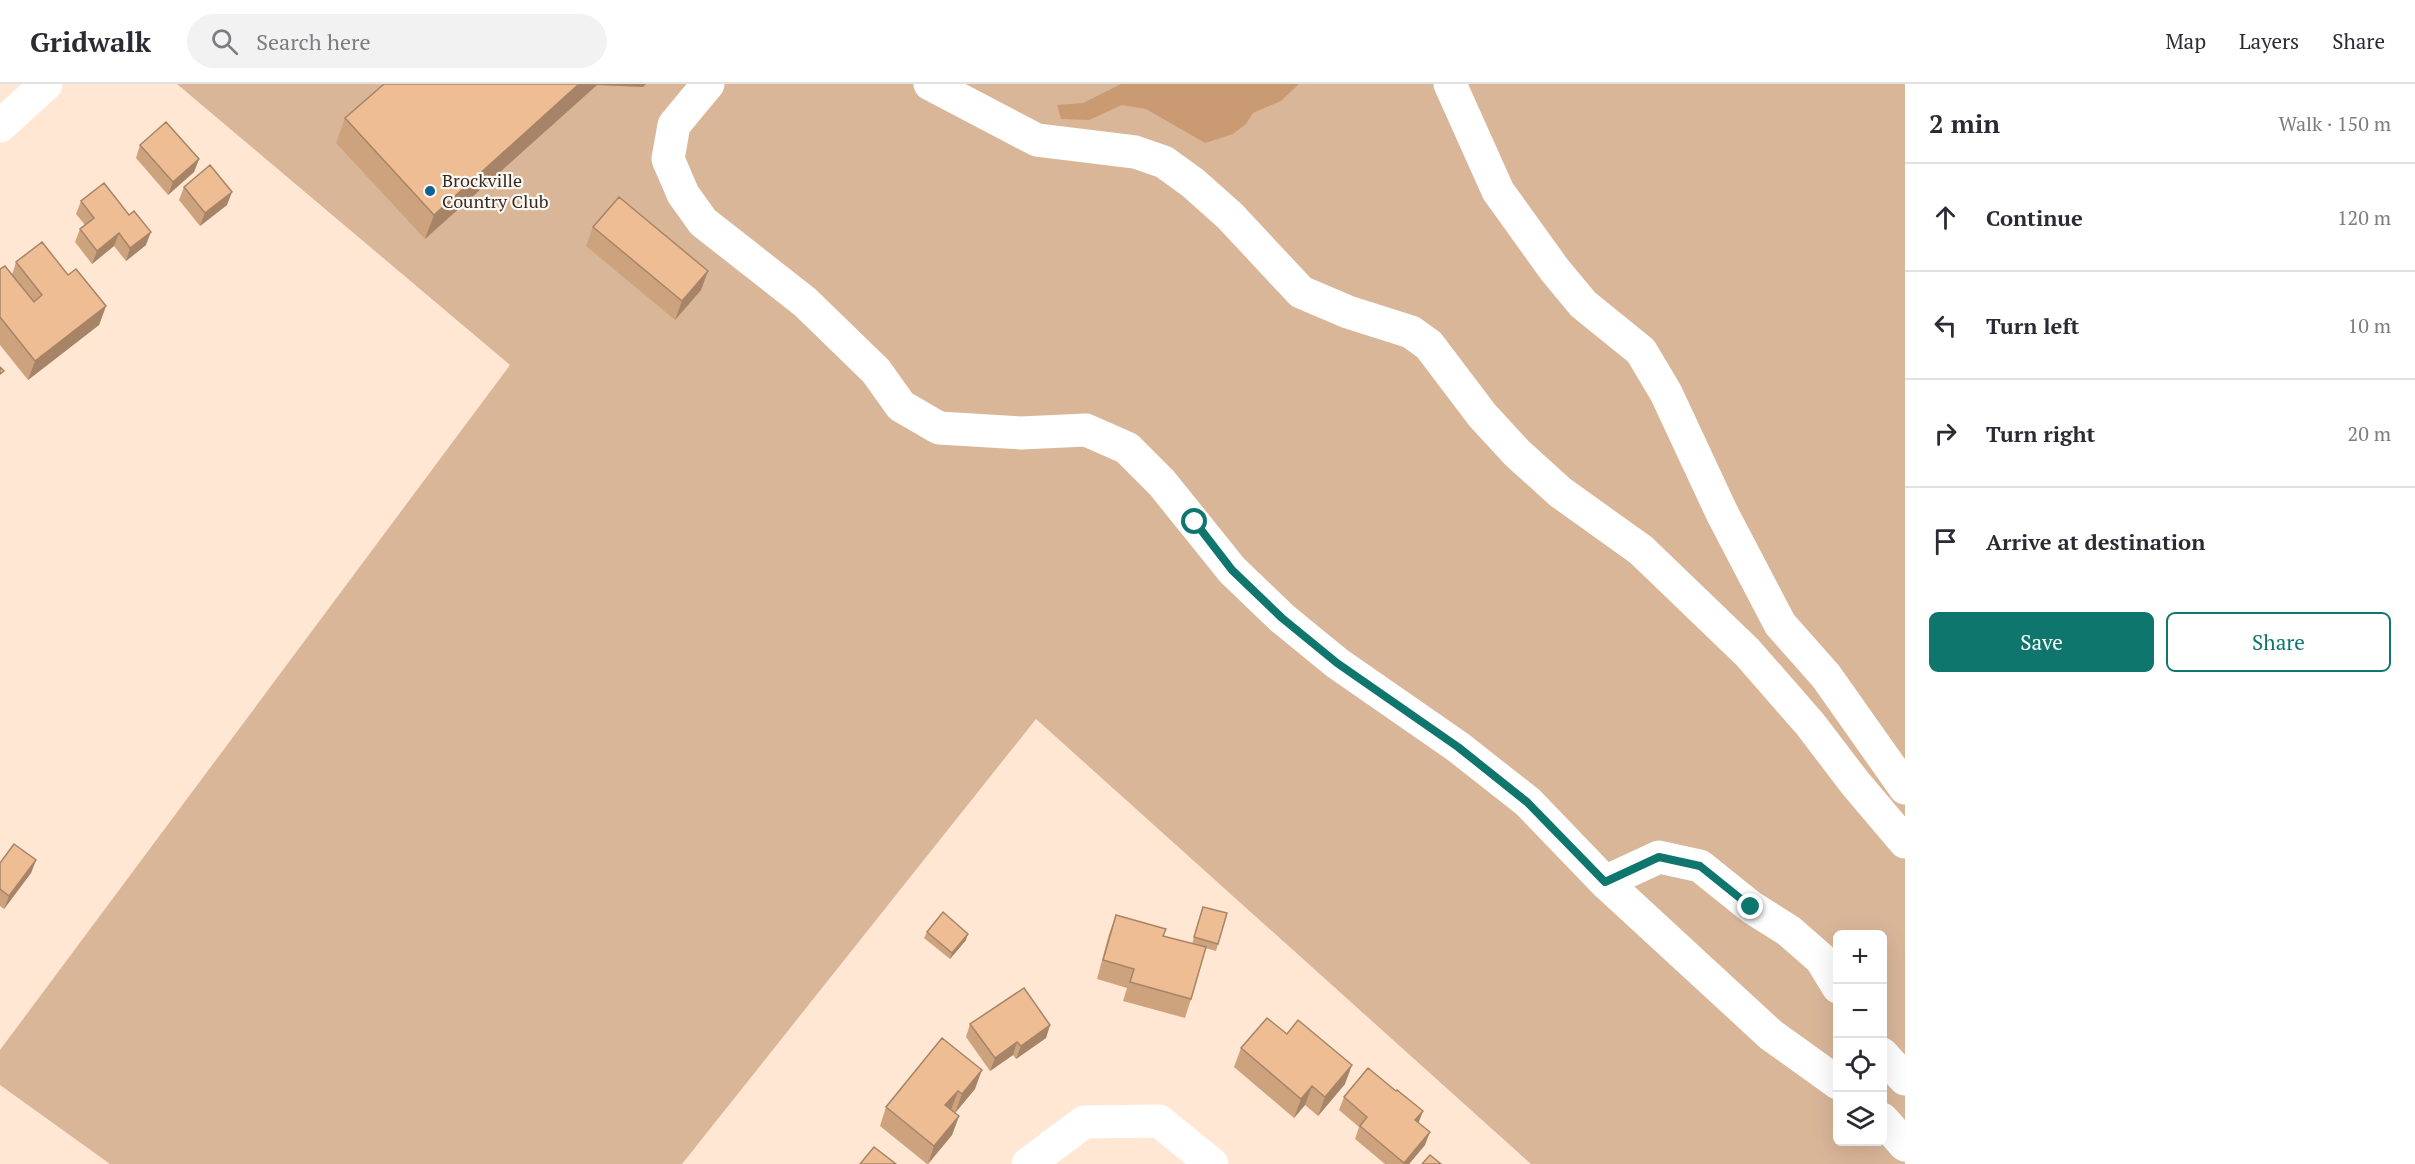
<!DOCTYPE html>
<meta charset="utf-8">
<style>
body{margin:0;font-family:"PT Serif",serif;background:#f2f2f3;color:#2b2b33}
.controls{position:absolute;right:18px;bottom:18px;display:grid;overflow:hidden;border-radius:9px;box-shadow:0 6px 24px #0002}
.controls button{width:54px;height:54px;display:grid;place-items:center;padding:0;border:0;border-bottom:2px solid #e1e1e2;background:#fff;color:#2b2b33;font:30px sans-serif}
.stop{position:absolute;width:18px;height:18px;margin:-14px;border:4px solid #0f766e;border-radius:50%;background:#fff}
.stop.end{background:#0f766e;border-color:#fff;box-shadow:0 2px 6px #0008}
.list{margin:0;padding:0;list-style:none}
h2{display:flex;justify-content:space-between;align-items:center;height:78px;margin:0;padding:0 24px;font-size:26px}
h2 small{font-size:20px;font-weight:400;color:#7c7c81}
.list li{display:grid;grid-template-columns:39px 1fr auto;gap:18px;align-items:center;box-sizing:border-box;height:108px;padding:0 24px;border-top:2px solid #e1e1e2}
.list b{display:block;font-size:22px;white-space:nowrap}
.list em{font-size:20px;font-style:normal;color:#7c7c81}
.actions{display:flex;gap:12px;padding:18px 24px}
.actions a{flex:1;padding:14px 0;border:2px solid #0f766e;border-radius:9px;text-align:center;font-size:21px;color:#0f766e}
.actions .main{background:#0f766e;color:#fff}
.icon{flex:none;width:33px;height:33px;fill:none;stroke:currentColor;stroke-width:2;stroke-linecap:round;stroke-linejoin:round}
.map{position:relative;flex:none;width:1905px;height:1080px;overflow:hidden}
header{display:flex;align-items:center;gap:36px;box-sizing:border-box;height:84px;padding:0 30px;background:#fff;border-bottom:2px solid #e1e1e2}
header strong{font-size:28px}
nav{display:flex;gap:33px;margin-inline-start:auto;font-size:21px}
.search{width:420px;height:54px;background:#f2f2f3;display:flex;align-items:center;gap:15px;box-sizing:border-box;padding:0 21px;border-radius:33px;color:#7c7c81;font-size:22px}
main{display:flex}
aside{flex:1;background:#fff}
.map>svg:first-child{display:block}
</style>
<header>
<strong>Gridwalk</strong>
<div class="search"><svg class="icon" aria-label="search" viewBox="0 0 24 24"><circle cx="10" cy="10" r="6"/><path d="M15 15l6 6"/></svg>Search here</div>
<nav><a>Map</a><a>Layers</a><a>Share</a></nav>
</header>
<main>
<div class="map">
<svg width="1905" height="1080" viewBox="0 0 1905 1080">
<rect width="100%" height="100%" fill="#ffe7d4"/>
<!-- green -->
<path fill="#dab699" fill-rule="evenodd" d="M177 0H1905V1080H1531L1036 635 682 1080H110L0 1001V966L510 281ZM1838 850H1882V1058H1838Z"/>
<!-- water -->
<path fill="#ca9b72" d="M1121 0H1299L1281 17 1253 29 1246 40 1233 50 1205 59 1146 25 1122 21 1089 36 1061 35 1057 21 1083 19Z"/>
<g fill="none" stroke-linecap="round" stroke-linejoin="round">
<!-- minor -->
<path stroke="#fff" stroke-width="33" d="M708 0 674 41 668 75 683 110 703 138 805 218 876 287 901 322 939 344 1021 349 1086 346 1127 364 1162 399 1232 486 1282 534 1337 579 1458 663 1528 718 1605 798 1771 951 1838 999
M930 0 1037 56 1135 68 1164 78 1193 99 1230 132 1301 208 1348 228 1411 248 1429 261 1482 331 1517 369 1560 408 1641 466 1747 568 1810 640 1855 699 1905 758
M1450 0 1498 107 1554 185 1583 220 1641 267 1666 309 1722 429 1780 540 1826 592 1905 704
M1605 798 1659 773 1700 782 1751 823 1789 847 1821 875 1838 903
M1882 970 1905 995
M1882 1035 1905 1061
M1028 1080 1084 1038 1159 1037 1212 1080"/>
<!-- major -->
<path stroke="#fff" stroke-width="33" d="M0 42 46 0"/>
</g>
<!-- wall -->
<path fill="#cda37e" d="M384 0H646L643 3 597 1 425 155 336 59 345 34Z
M140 61 199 75 194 88 168 111 136 74Z
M184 103 227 121 200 142 179 116Z
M81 117 146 161 126 177 114 162 92 180 75 158 80 145 85 141 76 130Z
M593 143 708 187 701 206 675 236 586 162Z
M16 178 68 191 106 222 99 241 28 296 0 261V185L12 191Z
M36 776 31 789 4 825 0 822V779Z
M1203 823 1218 860 1216 867 1205 864 1191 915 1185 934 1123 917 1127 904 1097 895 1109 850 1116 831 1163 852 1192 860Z
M927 848 966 856 950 875 924 854Z
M970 940 1050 941 1046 954 1016 975 1013 971 990 987 966 953Z
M942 954 975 1005 955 1029 959 1032 952 1051 928 1080H927L880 1042 886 1023Z
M1241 964 1345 1000 1318 1032 1305 1021 1294 1034 1234 983Z
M1396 1007 1423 1027 1418 1039 1425 1061 1409 1080H1385L1355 1055 1359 1043 1339 1026 1344 1013Z"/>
<!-- shaded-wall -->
<path fill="#a78467" d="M579 0H646L643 3 597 1 425 155 434 131Z
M199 75 194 88 168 111 173 98Z
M232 108 227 121 200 142 205 129Z
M151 148 146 161 126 177 130 164Z
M119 149 114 162 92 180 97 167Z
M708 187 701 206 675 236 682 217Z
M106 222 99 241 28 296 35 277Z
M36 776 31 789 4 825 9 812Z
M968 850 966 856 950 875 952 869Z
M1050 941 1046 954 1016 975 1021 962Z
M1017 958 1013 971 990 987 995 974Z
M1352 981 1345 1000 1318 1032 1325 1013Z
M982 986 975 1005 955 1029 962 1010Z
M1312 1002 1305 1021 1294 1034 1301 1015Z
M958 1007 951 1026 945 1021Z
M1423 1027 1418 1040 1415 1036Z
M959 1032 952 1051 928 1080 934 1062Z
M1430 1048 1425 1061 1409 1080H1404Z"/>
<!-- building -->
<path fill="#eebd93" stroke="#a78467" stroke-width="1.5" d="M384 0H579L434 131 345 34Z
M166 38 199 75 173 98 140 61Z
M210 81 232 108 205 129 184 103Z
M104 99 129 131 134 127 151 148 130 164 119 149 97 167 80 145 94 134 81 117Z
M619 113 708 187 682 217 593 143Z
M42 158 68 191 76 185 106 222 35 277 0 233V185L5 182 34 218 42 211 16 178Z
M0 283 4 287 0 290Z
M14 760 36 776 9 812 0 805V779Z
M1203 823 1227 829 1218 860 1194 853Z
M943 828 968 850 952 869 927 848Z
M1116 831 1166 845 1163 852 1206 863 1191 915 1130 898 1134 885 1103 876Z
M1024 904 1050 941 1021 962 1017 958 995 974 970 940Z
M1267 934 1287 950 1298 936 1352 981 1325 1013 1312 1002 1301 1015 1241 964Z
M942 954 982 986 962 1010 958 1007 945 1021 959 1032 934 1062 886 1023Z
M1368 984 1396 1007 1397 1006 1423 1027 1415 1036 1430 1048 1404 1079 1360 1042 1367 1033 1344 1013Z
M874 1063 896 1080H860Z
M1430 1071 1441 1080H1422Z"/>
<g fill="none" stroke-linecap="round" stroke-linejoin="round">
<!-- route -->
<path stroke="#0f766e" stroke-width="8" d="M1195 438 1232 486 1282 534 1337 579 1458 663 1527 718 1605 798 1659 773 1700 782 1751 823"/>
</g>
<!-- markers -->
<circle fill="#0c6294" stroke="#fef8f3" stroke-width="2" cx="430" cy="107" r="6"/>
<g text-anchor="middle" stroke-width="4.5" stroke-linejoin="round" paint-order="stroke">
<!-- poi labels -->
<g font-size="18" fill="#362b22" stroke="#fef8f3" text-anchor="start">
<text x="442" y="103">Brockville<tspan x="442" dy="21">Country Club</tspan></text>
</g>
</g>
</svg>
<div class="controls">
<button>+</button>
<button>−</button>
<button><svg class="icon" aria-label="locate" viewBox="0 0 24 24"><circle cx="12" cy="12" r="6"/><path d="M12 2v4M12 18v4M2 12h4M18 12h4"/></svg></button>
<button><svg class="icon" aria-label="layers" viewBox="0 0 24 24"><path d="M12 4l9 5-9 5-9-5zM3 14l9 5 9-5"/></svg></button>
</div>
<div class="stop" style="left:1195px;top:438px"></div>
<div class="stop end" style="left:1751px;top:823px"></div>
</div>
<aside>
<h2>2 min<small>Walk · 150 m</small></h2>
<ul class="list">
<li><svg class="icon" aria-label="ahead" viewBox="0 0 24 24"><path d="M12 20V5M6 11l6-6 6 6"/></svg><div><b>Continue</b></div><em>120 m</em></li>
<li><svg class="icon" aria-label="left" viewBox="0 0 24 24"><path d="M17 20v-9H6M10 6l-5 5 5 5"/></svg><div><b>Turn left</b></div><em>10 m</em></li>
<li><svg class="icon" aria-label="right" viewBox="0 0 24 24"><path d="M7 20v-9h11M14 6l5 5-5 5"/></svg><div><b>Turn right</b></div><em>20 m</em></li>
<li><svg class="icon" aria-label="arrive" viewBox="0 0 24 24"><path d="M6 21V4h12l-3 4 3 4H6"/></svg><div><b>Arrive at destination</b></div></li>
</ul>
<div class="actions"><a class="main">Save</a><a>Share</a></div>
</aside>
</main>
